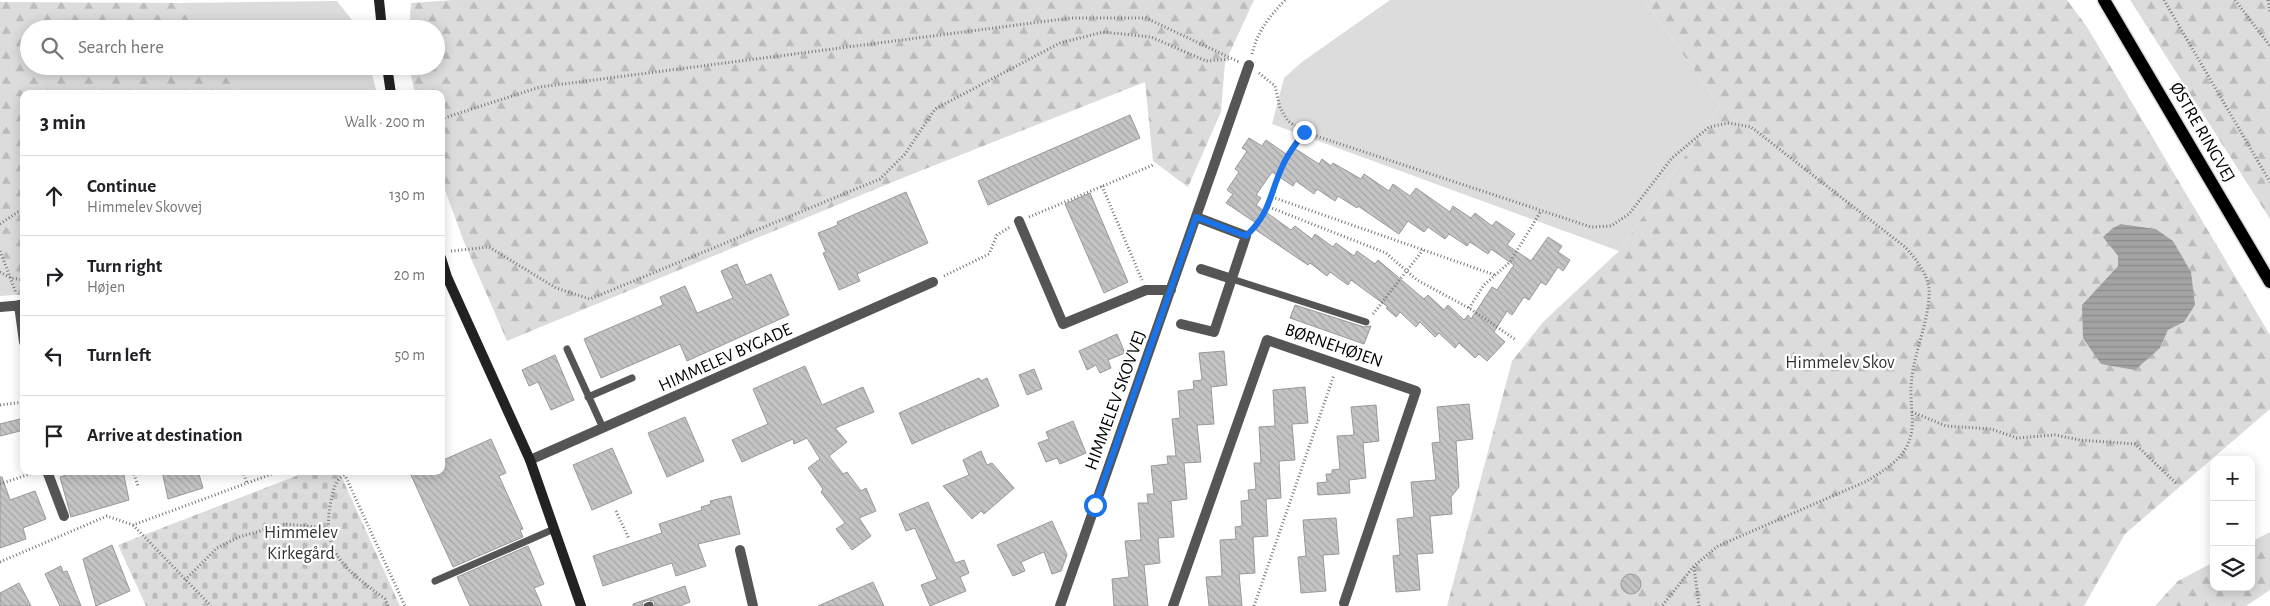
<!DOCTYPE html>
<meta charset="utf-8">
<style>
body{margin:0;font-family:"Alegreya Sans",sans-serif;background:#f2f2f2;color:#202124}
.controls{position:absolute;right:15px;bottom:15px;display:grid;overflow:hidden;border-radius:10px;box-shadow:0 2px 12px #0003}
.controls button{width:45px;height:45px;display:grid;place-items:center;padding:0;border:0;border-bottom:1px solid #e0e0e0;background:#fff;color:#202124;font:25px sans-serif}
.stop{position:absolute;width:15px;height:15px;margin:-11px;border:4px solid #1a73e8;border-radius:50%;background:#fff}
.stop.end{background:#1a73e8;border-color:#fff;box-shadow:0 1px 5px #0008}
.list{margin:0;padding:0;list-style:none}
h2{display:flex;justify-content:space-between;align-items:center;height:65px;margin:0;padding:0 20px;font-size:21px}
h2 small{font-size:16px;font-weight:400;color:#757577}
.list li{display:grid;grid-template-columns:32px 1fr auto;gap:15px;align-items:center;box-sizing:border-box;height:80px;padding:0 20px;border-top:1px solid #e0e0e0}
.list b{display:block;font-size:19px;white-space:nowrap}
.list p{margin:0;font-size:16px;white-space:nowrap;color:#757577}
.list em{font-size:16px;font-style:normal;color:#757577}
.icon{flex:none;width:28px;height:28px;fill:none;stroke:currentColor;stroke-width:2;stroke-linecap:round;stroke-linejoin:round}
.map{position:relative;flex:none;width:2270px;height:606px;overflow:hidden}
.search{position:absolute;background:#fff;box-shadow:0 2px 12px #0003;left:20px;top:20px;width:425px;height:55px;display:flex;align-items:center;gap:12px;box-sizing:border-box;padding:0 18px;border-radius:28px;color:#757577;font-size:19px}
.panel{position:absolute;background:#fff;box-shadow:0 2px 12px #0003;left:20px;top:90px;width:425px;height:385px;border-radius:10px}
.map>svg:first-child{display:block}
</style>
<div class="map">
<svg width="2270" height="606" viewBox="0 0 2270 606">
<defs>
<pattern id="forest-firs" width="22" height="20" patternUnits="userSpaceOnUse" patternTransform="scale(1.25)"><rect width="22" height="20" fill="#dcdcdc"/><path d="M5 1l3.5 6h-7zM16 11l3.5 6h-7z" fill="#bbb"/></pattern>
<pattern id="cemetery-stones" width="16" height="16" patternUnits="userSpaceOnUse" patternTransform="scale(1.25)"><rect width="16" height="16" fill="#dcdcdc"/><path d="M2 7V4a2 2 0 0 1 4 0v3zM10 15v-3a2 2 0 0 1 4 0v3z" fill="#bbb"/></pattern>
<pattern id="water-rules" width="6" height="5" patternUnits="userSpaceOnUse" patternTransform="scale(1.25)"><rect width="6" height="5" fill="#a3a3a3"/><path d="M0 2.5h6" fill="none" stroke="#8b8b8b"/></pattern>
<pattern id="building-back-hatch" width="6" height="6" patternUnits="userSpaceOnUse" patternTransform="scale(1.25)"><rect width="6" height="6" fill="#c4c4c4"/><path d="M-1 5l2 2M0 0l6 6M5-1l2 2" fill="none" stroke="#a7a7a7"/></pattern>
</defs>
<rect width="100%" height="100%" fill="#fff"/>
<!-- green -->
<path fill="#dcdcdc" d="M1390 0H1644L1720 106 1619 251 1272 124 1284 78 1302 62Z
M337 1 359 29H195L178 3Z
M219 66H370L377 94H237Z
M0 255 14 295 0 296Z"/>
<!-- forest -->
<path fill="url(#forest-firs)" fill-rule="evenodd" d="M453 0H1254L1225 63 1221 112 1188 187 1153 161 1145 82 905 177 507 341 464 242 441 179V94H415L409 66H436V29H409L411 3Z
M1644 0H2067L2087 27 2270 335V409L2125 534 2084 606H1447L1512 361 1543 322 1619 251 1720 106ZM2122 224 2156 229 2173 241 2184 322 2168 330 2160 348 2083 305 2118 266V256L2110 246Z
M2130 0H2270V219Z
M0 2 178 3 195 29H29V66H219L237 94H24V295H14L0 255Z
M2270 532V590L2246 606H2155L2178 581 2214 562V587H2251V542Z"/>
<!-- cemetery -->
<path fill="url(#cemetery-stones)" d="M309 471H339L400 606H146L118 545Z"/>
<!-- water -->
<path fill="url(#water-rules)" d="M2121 224 2156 229 2173 241 2191 272 2195 305 2184 322 2168 330 2160 348 2135 370 2101 364 2083 338 2082 305 2118 266V256L2103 237 2113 228Z"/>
<!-- building -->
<path fill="url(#building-back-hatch)" stroke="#999" fill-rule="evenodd" d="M1130 115 1140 138 988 205 978 181Z
M1249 138 1262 146 1266 140 1289 156 1294 148 1319 164 1322 159 1331 166 1333 163 1361 179 1364 174 1389 191 1393 184 1410 196 1416 188 1450 212 1453 206 1471 218 1475 213 1492 226 1496 221 1515 234 1507 245 1531 261 1548 237 1562 246 1558 252 1570 260 1563 271 1558 267 1546 285 1541 282 1529 300 1524 297 1512 315 1507 311 1494 332 1505 342 1487 361 1479 354 1475 358 1459 343 1455 348 1439 333 1435 337 1420 322 1416 327 1400 312 1396 317 1386 308 1388 307 1351 280 1348 285 1330 272 1327 276 1310 263 1308 265 1256 230 1259 225 1226 203 1233 194 1227 190 1239 172 1235 169 1247 151 1242 148ZM1272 172 1293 186 1296 181 1314 194 1317 189 1335 201 1338 196 1357 208 1358 206 1399 234 1408 221 1424 232 1428 227 1445 239 1449 234 1467 246 1470 242 1488 254 1491 249 1514 265 1497 290 1492 287 1471 319 1468 315 1464 320 1448 305 1444 310 1428 295 1424 299 1378 260 1375 264 1357 251 1354 256 1336 243 1333 247 1315 234 1312 239 1295 226 1291 230 1256 205 1261 198 1256 195Z
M906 192 928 243 857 274 860 281 839 290 823 253 826 252 818 233 838 225 837 222Z
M1090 193 1128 282 1104 293 1065 204Z
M737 264 746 285 771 274 789 315 687 361 680 344 601 378 584 339 663 305 660 297 685 286 697 313 733 298 721 271Z
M1295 305 1364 327 1371 326 1364 344 1290 318Z
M1117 334 1125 353 1108 360 1111 368 1100 373 1096 365 1087 370 1079 351Z
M1224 351 1227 385 1211 387 1214 424 1197 425 1201 462 1184 463 1187 499 1171 501 1174 537 1158 538 1160 563 1144 565 1148 606H1114L1112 579 1129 577 1125 541 1141 540 1138 503H1148L1147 494H1154L1151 466 1168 464 1167 456H1176L1172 419 1180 418 1178 391 1194 389 1193 381 1202 380 1199 353Z
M555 355 574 400 551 410 538 382 529 386 522 370Z
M805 366 822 405 863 387 874 412 835 428 847 442 829 456 843 474 847 472 861 491 866 488 876 511 859 518 871 536 852 550 836 529 845 523 821 492 823 489 808 468 820 459 807 438 794 444 793 439 742 462 732 440 768 424 753 389Z
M1034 369 1042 389 1027 395 1019 375Z
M979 378 981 381 987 378 999 406 912 444 899 413Z
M1305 387 1308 423 1292 424 1295 460 1279 461 1281 498 1266 499 1268 536 1253 537 1255 573 1239 574 1242 606H1209L1206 577 1222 576 1220 540 1236 539 1235 527 1242 526 1241 501 1249 500 1248 490 1256 489 1254 463H1261L1259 427 1275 426 1273 390Z
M1469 404 1473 439 1456 441 1459 487 1451 497 1452 514 1430 516 1433 553 1417 554 1420 590 1396 592 1393 556 1400 555 1397 519 1414 517 1411 482 1436 480 1432 443 1440 442 1437 407Z
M1376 405 1379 441 1363 443 1366 478 1349 480 1350 493 1318 495 1317 483 1327 482 1326 474H1332V470L1340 469 1337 436 1354 435 1351 407Z
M685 417 704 461 667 477 648 433Z
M24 418V430L0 436V424Z
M1073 421 1086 453 1060 464 1057 458 1046 462 1038 443 1049 439 1046 432Z
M491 439 506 473 499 476 523 529 520 530 523 537 453 567 411 475 418 471H441V461Z
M612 448 632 493 592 510 573 465Z
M981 451 987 465 992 463 1014 488 984 514 981 511 972 519 943 486 969 475 963 460Z
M79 471H123L129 500 71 517 60 477Z
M162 471H198L203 488 168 499Z
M0 477H2L10 500 35 491 46 519 23 528 26 539 0 548Z
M731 496 740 534 698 544 706 566 676 576 672 563 603 586 593 556 662 533 659 524 702 510 701 507 711 504 710 501Z
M928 502 955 563 964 560 969 573 960 577 966 591 930 606 921 585 937 579 915 528 906 531 899 514Z
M1336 518 1339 554 1323 555 1326 591 1301 593 1298 557 1306 556 1303 520Z
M1052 521 1067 555 1061 571 1052 574 1044 552 1021 562 1025 571 1013 576 997 545Z
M112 545 130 591 96 606 83 559Z
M528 546 544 584 534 588 542 606H470L457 577Z
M61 566 63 572 67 571 81 606H60L45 574Z
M1621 584a10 10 0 1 1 20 0a10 10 0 1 1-20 0Z
M873 582 884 606H818Z
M19 583 31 606H0V593Z
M685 586 690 602 680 606H655L654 601 649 600 643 602 642 606H633V604Z"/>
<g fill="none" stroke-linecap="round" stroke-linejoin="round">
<!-- primary casing -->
<g stroke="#dbdbdb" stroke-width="15">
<path id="primary" d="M2104 0 2270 282"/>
</g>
<!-- path -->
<path stroke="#777" stroke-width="3" stroke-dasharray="1 2.5" stroke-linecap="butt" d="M2164 0 2270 182
M2235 0 2270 46
M2268 0 2270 12
M1252 54C1257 32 1269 17 1285 0
M1259 73 1275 86 1280 108 1288 121 1304 132 1591 227 1611 226 1629 214 1672 158 1709 127 1728 123 1751 127 1905 247C1918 261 1931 278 1929 297 1927 329 1910 361 1911 394 1911 415 1916 427 1907 446 1899 462 1881 472 1867 481L1718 546 1694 566 1662 606
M441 119 540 87 1071 18H1146L1239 62
M1102 186 1142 280
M1272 197 1495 275
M1269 207 1386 253 1417 280 1469 308 1516 340
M1029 217 1153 165
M0 224 24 208
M1253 228 1269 207 1283 164 1304 132
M0 251 16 293
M451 251 489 247 556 288 590 299 880 179 905 154 935 109 1060 43 1103 32 1151 37 1206 61 1230 59
M0 272 11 278 24 280
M944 276 989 254 997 235 1010 227
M1469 308 1484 285 1510 262 1541 211
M1373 314 1423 250
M0 405 24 402
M1912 412 1946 426 1991 429 2017 438 2055 435 2080 440 2135 444 2177 484
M133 471 138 486
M243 471 247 484
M343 471 405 606
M344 475C335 480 333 491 331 501 320 554 347 570 385 599L388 606
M0 484 36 472
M616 511 629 539
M133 525 211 606
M0 562 107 516 133 525 280 471
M1694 567 1699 606
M185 580 217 548 239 537 285 524 328 528
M1254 606 1334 375"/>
<!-- lane -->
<path stroke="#555" stroke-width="7" d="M1232 279 1366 322
M567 349 603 428
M588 397 632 378
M435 581 554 529
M647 606 650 605"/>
<!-- street -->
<path stroke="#555" stroke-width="10" d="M1019 221 1063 324 1146 290H1171
M1201 269 1232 279
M19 305 24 342
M0 307 24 305
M1181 324 1214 332 1246 236 1196 217
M530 460 933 282
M47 471 64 516
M740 550 753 606
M1060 606 1249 65
M1173 606 1267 340 1416 391 1344 603"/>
<!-- secondary -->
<path stroke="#222" stroke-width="10" d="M379 0 382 29
M387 66 391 94
M441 258 447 277 530 460 581 606"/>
<!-- primary -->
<use href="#primary" stroke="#000" stroke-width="12"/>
</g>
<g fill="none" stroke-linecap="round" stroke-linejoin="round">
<!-- route -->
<path stroke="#1a73e8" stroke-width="6" d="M1095 505 1196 217 1246 236C1272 211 1269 194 1283 165 1288 153 1297 143 1304 132"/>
</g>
<g text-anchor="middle" stroke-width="4.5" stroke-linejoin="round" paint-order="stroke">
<!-- street labels -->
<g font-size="18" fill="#000" stroke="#fff">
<text transform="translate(2203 132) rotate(60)" y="6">ØSTRE RINGVEJ</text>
<text transform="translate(1334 345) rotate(19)" y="6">BØRNEHØJEN</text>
<text transform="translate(725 357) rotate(-24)" y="6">HIMMELEV BYGADE</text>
<text transform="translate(1115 400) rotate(-70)" y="6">HIMMELEV SKOVVEJ</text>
</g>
<!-- park labels -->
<g font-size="18" fill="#333" stroke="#fff">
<text x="1840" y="368">Himmelev Skov</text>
<text x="301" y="538">Himmelev<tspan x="301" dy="21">Kirkegård</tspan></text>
</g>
</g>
</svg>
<div class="controls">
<button>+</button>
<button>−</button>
<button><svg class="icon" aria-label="layers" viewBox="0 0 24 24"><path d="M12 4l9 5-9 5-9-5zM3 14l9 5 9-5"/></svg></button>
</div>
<div class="stop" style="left:1095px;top:505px"></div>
<div class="stop end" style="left:1304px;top:132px"></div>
<div class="search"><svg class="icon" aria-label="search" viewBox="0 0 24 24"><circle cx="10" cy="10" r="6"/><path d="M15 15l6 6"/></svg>Search here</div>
<section class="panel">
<h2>3 min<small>Walk · 200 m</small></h2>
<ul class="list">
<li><svg class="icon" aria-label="ahead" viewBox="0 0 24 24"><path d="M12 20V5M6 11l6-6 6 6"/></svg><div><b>Continue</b><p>Himmelev Skovvej</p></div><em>130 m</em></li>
<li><svg class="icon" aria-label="right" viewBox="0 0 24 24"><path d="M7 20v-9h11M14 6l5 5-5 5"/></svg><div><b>Turn right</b><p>Højen</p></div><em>20 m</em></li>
<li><svg class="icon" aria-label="left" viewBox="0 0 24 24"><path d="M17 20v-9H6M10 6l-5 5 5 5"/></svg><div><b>Turn left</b></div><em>50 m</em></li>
<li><svg class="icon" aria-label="arrive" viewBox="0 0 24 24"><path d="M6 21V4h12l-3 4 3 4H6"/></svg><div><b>Arrive at destination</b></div></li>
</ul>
</section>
</div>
